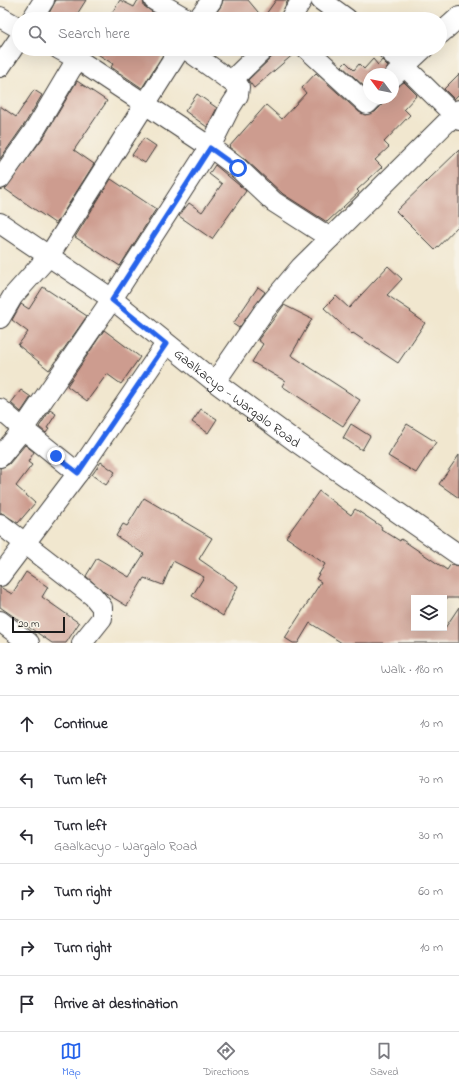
<!DOCTYPE html>
<meta charset="utf-8">
<style>
body{margin:0;font-family:"Indie Flower",sans-serif;background:#f2f2f3;color:#2b2b33}
.controls{position:absolute;right:12px;bottom:12px;display:grid;overflow:hidden;border-radius:0px;box-shadow:0 4px 16px #0002}
.controls button{width:36px;height:36px;display:grid;place-items:center;padding:0;border:0;border-bottom:1px solid #e1e1e2;background:#fff;color:#2b2b33;font:20px sans-serif}
.compass{position:absolute;left:363px;top:68px;width:36px;height:36px;border-radius:50%;background:#fff;box-shadow:0 4px 16px #0002;rotate:302deg}
.scale{position:absolute;left:12px;bottom:10px;width:53px;box-sizing:border-box;padding-left:4px;border:2px solid #1c1c1c;border-top:0;font-size:11px;line-height:14px;white-space:nowrap;color:#1c1c1c;-webkit-text-stroke:3px #f7f3e8;paint-order:stroke}
.stop{position:absolute;width:12px;height:12px;margin:-9px;border:3px solid #2563eb;border-radius:50%;background:#fff}
.stop.end{background:#2563eb;border-color:#fff;box-shadow:0 1px 4px #0008}
.list{margin:0;padding:0;list-style:none}
h2{display:flex;justify-content:space-between;align-items:center;height:52px;margin:0;padding:0 16px;font-size:17px}
h2 small{font-size:13px;font-weight:400;color:#7c7c81}
.list li{display:grid;grid-template-columns:26px 1fr auto;gap:12px;align-items:center;box-sizing:border-box;height:56px;padding:0 16px;border-top:1px solid #e1e1e2}
.list b{display:block;font-size:15px;white-space:nowrap}
.list p{margin:0;font-size:13px;white-space:nowrap;color:#7c7c81}
.list em{font-size:13px;font-style:normal;color:#7c7c81}
.icon{flex:none;width:22px;height:22px;fill:none;stroke:currentColor;stroke-width:2;stroke-linecap:round;stroke-linejoin:round}
.map{position:relative;flex:none;width:459px;height:643px;overflow:hidden}
.search{position:absolute;background:#fff;box-shadow:0 4px 16px #0002;left:12px;right:12px;top:12px;height:44px;display:flex;align-items:center;gap:10px;box-sizing:border-box;padding:0 14px;border-radius:22px;color:#7c7c81;font-size:15px}
.sheet{height:388px;background:#fff}
nav{display:flex;justify-content:space-around;align-items:center;box-sizing:border-box;height:56px;border-top:1px solid #e1e1e2;background:#fff;font-size:11px;color:#7c7c81}
nav a{display:grid;justify-items:center;gap:2px}
nav .on{color:#2563eb}
.map>svg:first-child{display:block}
</style>
<div class="map">
<svg width="459" height="643" viewBox="0 0 459 643">
<rect width="100%" height="100%" fill="#f7f3e8"/>
<filter id="ink" filterUnits="userSpaceOnUse"><feTurbulence type="fractalNoise" baseFrequency=".025" numOctaves="2"/><feDisplacementMap in="SourceGraphic" scale="8" xChannelSelector="R" yChannelSelector="G"/><feConvolveMatrix kernelMatrix="1 2 1 2 8 2 1 2 1" color-interpolation-filters="sRGB"/></filter>
<filter id="wash" filterUnits="userSpaceOnUse"><feTurbulence type="fractalNoise" baseFrequency=".012" numOctaves="4" result="noise"/><feDisplacementMap in="SourceGraphic" scale="16" xChannelSelector="R" yChannelSelector="G"/><feGaussianBlur stdDeviation="0.9" result="paint"/><feColorMatrix in="noise" values="0 0 0 0 0 0 0 0 0 0 0 0 0 0 0 0 0 1.4 0 .05"/><feComposite in="paint" operator="in"/></filter>
<g filter="url(#wash)">
<rect width="100%" height="100%" fill="#f1e7cf"/>
<g id="blocks">
<!-- building -->
<path fill="#cd9c8f" d="M56 0H86L74 19H46Z
M120 0 134 7 138 0H143L144 6 155 14 151 19H108Z
M223 0H248L263 18 276 0H288L279 19H216L214 16 221 6Z
M90 49H157L164 53 142 88 111 67 113 64Z
M275 49H296V52L254 88 248 80 272 57Z
M373 59 378 65 382 60 388 66 382 74H369V87L367 89 342 66 346 62 354 70 359 64 364 69Z
M316 73 359 112 365 115 375 112 381 106 384 98H393V88L404 82 417 95 404 109 410 115 384 142 389 147 375 160 382 167 357 190 359 192 327 222 283 194 246 160 229 147 266 105 282 119 306 93 302 88Z
M459 74V94L454 99 444 89Z
M77 81 107 101 74 150 94 164 56 224 5 189 45 135Z
M34 90 42 95 26 122 0 159V106L16 117Z
M197 94 217 108 207 127 185 111Z
M144 138 156 146 145 163 132 155Z
M459 150V225L435 250 396 211Z
M215 165 246 191 212 239 179 216 189 203 202 212 222 184 209 174Z
M111 179 156 209 120 266 75 237Z
M388 266 402 279 387 295 411 311 410 312 425 323 398 363 353 333 352 334 324 308 336 296 349 308Z
M43 287 87 316 49 370 18 345 28 332 12 320 21 304 29 309Z
M258 287 265 292 239 328 233 324Z
M284 305 312 319 291 355 360 400 343 426 282 386 285 381 252 362 263 344 258 340Z
M104 330 140 357 121 384 107 374 87 401 67 386Z
M21 390 31 397 21 412 11 403Z
M201 409 217 419 208 433 192 422Z
M50 410 56 414 47 428 49 429 46 433 39 427Z
M351 424 370 436 362 450 343 438Z
M407 424 436 442 416 473 388 456Z
M25 445 34 452 28 462 32 465 16 486 35 503 18 523 0 512V468L9 464Z
M459 455V498L439 484Z
M101 462 115 472 106 485 92 475Z
M319 491 351 515 355 509 382 527 381 529 400 541 401 539 447 570 451 564 459 566V598H414V628H445L459 607V643H342L310 623 298 643H293L285 638 321 582 316 579 325 564 286 537Z
M144 498 212 538 199 559 238 586 223 616 192 596 204 577 173 561 163 585 144 578 127 606 104 592 86 576 97 558 129 577 144 554 116 536 123 524 127 526Z
M26 572 48 587 42 597 79 623 66 643H52L0 607V587L12 594Z"/>
</g>
</g>
<g filter="url(#ink)">
<use href="#blocks" fill-opacity="0" stroke="#3c3a37" stroke-width="1"/>
<g fill="none" stroke-linecap="round" stroke-linejoin="round">
<!-- minor casing -->
<g stroke="#3c3a37" stroke-width="22">
<g id="minor">
<path d="M154 0 187 19"/>
<path d="M321 0 347 19"/>
<path d="M0 17 19 28"/>
<path d="M32 19 44 0"/>
<path d="M198 19 212 0"/>
<path d="M290 19 302 0"/>
<path d="M440 34 459 17"/>
<path d="M59 49 77 59 210 147 238 168 274 202 330 238"/>
<path d="M307 49 367 104 373 98"/>
<path d="M387 49 459 120"/>
<path d="M0 67 19 39"/>
<path d="M393 77 423 49"/>
<path d="M231 81 264 49"/>
<path d="M0 179 36 128 77 59"/>
<path id="s1" d="M0 223 112 299 215 382 295 441 459 555"/>
<path d="M0 318 13 296 49 256 180 49"/>
<path d="M215 382 264 311 301 267 459 110"/>
<path d="M0 409 23 429 112 299 210 147 229 109 238 95 239 87 186 49"/>
<path d="M0 457 23 429 78 473"/>
<path d="M0 524 93 596 102 607V618L82 643"/>
<path d="M0 576 78 473 166 344"/>
<path d="M0 621 29 643"/>
</g>
</g>
<!-- minor -->
<use href="#minor" stroke="#fff" stroke-width="20"/>
</g>
</g>
<g fill="none" stroke-linecap="round" stroke-linejoin="round" filter="url(#ink)">
<!-- route -->
<path stroke="#2563eb" stroke-width="5" d="M56 456 78 473 166 344 112 300 210 148 238 168"/>
</g>
<g text-anchor="middle" stroke-width="3.5" stroke-linejoin="round" paint-order="stroke">
<!-- street labels -->
<g font-size="14" fill="#1c1c1c" stroke="#f7f3e8">
<text dy="5" stroke="none"><textPath href="#s1" startOffset="295">Gaalkacyo - Wargalo Road</textPath></text>
</g>
</g>
</svg>
<div class="controls">
<button><svg class="icon" aria-label="layers" viewBox="0 0 24 24"><path d="M12 4l9 5-9 5-9-5zM3 14l9 5 9-5"/></svg></button>
</div>
<svg class="compass" viewBox="-18 -18 36 36"><path d="M0-13l5 13h-10z" fill="#e53935"/><path d="M0 13l5-13h-10z" fill="#7c7c81"/></svg>
<div class="scale">20 m</div>
<div class="stop" style="left:238px;top:168px"></div>
<div class="stop end" style="left:56px;top:456px"></div>
<div class="search"><svg class="icon" aria-label="search" viewBox="0 0 24 24"><circle cx="10" cy="10" r="6"/><path d="M15 15l6 6"/></svg>Search here</div>
</div>
<section class="sheet">
<h2>3 min<small>Walk · 180 m</small></h2>
<ul class="list">
<li><svg class="icon" aria-label="ahead" viewBox="0 0 24 24"><path d="M12 20V5M6 11l6-6 6 6"/></svg><div><b>Continue</b></div><em>10 m</em></li>
<li><svg class="icon" aria-label="left" viewBox="0 0 24 24"><path d="M17 20v-9H6M10 6l-5 5 5 5"/></svg><div><b>Turn left</b></div><em>70 m</em></li>
<li><svg class="icon" aria-label="left" viewBox="0 0 24 24"><path d="M17 20v-9H6M10 6l-5 5 5 5"/></svg><div><b>Turn left</b><p>Gaalkacyo - Wargalo Road</p></div><em>30 m</em></li>
<li><svg class="icon" aria-label="right" viewBox="0 0 24 24"><path d="M7 20v-9h11M14 6l5 5-5 5"/></svg><div><b>Turn right</b></div><em>60 m</em></li>
<li><svg class="icon" aria-label="right" viewBox="0 0 24 24"><path d="M7 20v-9h11M14 6l5 5-5 5"/></svg><div><b>Turn right</b></div><em>10 m</em></li>
<li><svg class="icon" aria-label="arrive" viewBox="0 0 24 24"><path d="M6 21V4h12l-3 4 3 4H6"/></svg><div><b>Arrive at destination</b></div></li>
</ul>
</section>
<nav>
<a class="on"><svg class="icon" aria-label="map" viewBox="0 0 24 24"><path d="M3 6l6-2 6 2 6-2v14l-6 2-6-2-6 2zM9 4v14M15 6v14"/></svg>Map</a>
<a><svg class="icon" aria-label="directions" viewBox="0 0 24 24"><path d="M12 3l9 9-9 9-9-9zM9 14v-3h6M13 9l2 2-2 2"/></svg>Directions</a>
<a><svg class="icon" aria-label="saved" viewBox="0 0 24 24"><path d="M7 4h10v16l-5-4-5 4z"/></svg>Saved</a>
</nav>
